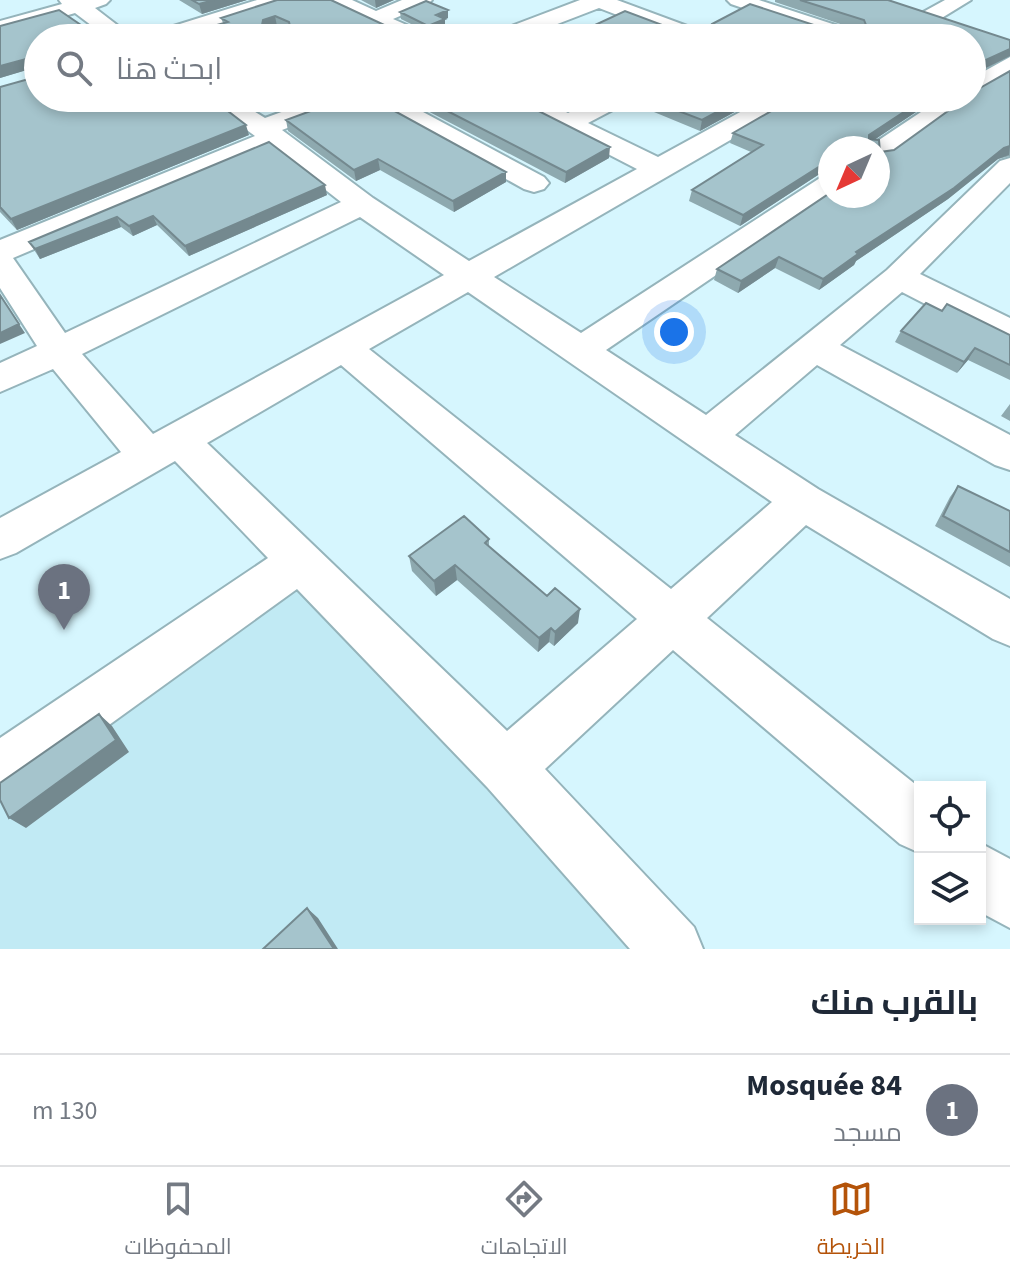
<!DOCTYPE html>
<html lang="ar">
<meta charset="utf-8">
<style>
body{margin:0;font-family:"Source Sans 3",Cairo,sans-serif;background:#f6f6f7;color:#1f2937;direction:rtl}
.controls{position:absolute;right:24px;bottom:24px;display:grid;overflow:hidden;border-radius:0px;box-shadow:0 4px 12px #0003}
.controls button{width:72px;height:72px;display:grid;place-items:center;padding:0;border:0;border-bottom:2px solid #e0e1e3;background:#fff;color:#1f2937;font:40px sans-serif}
.compass{position:absolute;left:818px;top:136px;width:72px;height:72px;border-radius:50%;background:#fff;box-shadow:0 4px 12px #0003;rotate:224deg}
.you{position:absolute;left:674px;top:332px;width:28px;height:28px;margin:-20px;border:6px solid #fff;border-radius:50%;background:#1a73e8;box-shadow:0 0 0 12px #1a73e833}
.badge{display:grid;place-items:center;width:52px;height:52px;border-radius:50%;background:#b45309;color:#fff;font-size:26px;font-weight:700}
.pin{position:absolute;translate:-50% -66px;filter:drop-shadow(0 2px 4px #0008)}
.pin::after{content:'';position:absolute;top:42px;width:28px;height:24px;background:inherit;clip-path:polygon(0 0,100% 0,50% 100%)}
.list{margin:0;padding:0;list-style:none}
h2{display:flex;justify-content:space-between;align-items:center;height:104px;margin:0;padding:0 32px;font-size:34px}
h2 small{font-size:26px;font-weight:400;color:#747a83}
.list li{display:grid;grid-template-columns:52px 1fr auto;gap:24px;align-items:center;box-sizing:border-box;height:112px;padding:0 32px;border-top:2px solid #e0e1e3}
.list b{display:block;font-size:30px;white-space:nowrap}
.list p{margin:0;font-size:26px;white-space:nowrap;color:#747a83}
.list em{font-size:26px;font-style:normal;color:#747a83}
.icon{flex:none;width:44px;height:44px;fill:none;stroke:currentColor;stroke-width:2;stroke-linecap:round;stroke-linejoin:round}
.map{position:relative;flex:none;width:1010px;height:949px;overflow:hidden;direction:ltr}
.search{position:absolute;background:#fff;box-shadow:0 4px 12px #0003;left:24px;right:24px;top:24px;height:88px;display:flex;align-items:center;gap:20px;box-sizing:border-box;padding:0 28px;border-radius:44px;color:#747a83;font-size:30px}
.sheet{height:216px;background:#fff}
nav{display:flex;justify-content:space-around;align-items:center;box-sizing:border-box;height:112px;border-top:2px solid #e0e1e3;background:#fff;font-size:22px;color:#747a83}
nav a{display:grid;justify-items:center;gap:4px}
nav .on{color:#b45309}
.map>svg:first-child{display:block}
</style>
<div class="map">
<svg width="1010" height="949" viewBox="0 0 1010 949">
<rect width="100%" height="100%" fill="#d6f6fe"/>
<!-- built -->
<path fill="#c1eaf4" d="M296 580 643 949H0V786Z"/>
<g fill="none" stroke-linecap="round" stroke-linejoin="round">
<!-- minor casing -->
<g stroke="#95b4bb" stroke-width="4">
<path id="minor" d="M59 0H110L106 4 95 8 134 38H108L75 13 0 35V21L62 4Z
M257 0H290L286 4 182 38H148L151 33Z
M324 0H352L376 11 402 0H432L428 4 393 19 425 33 428 38H399L328 4Z
M580 0H617L706 33 709 38H677L599 8 521 38H490L493 33Z
M727 0H759L860 33 863 38H830L731 4Z
M945 0H971L909 38H882L885 33Z
M1010 57V75L981 94 972 96V78Z
M203 98H233L265 118 320 98H357L353 103 282 130 373 198 469 261 637 169 509 103 505 98H538L568 113 597 98H630L626 103 588 123 658 157 766 98H798L794 103 494 277 581 333 820 178 830 175 832 196 606 350 706 415 887 270 1000 161 1010 158V183L920 274 1010 318V345L997 341 902 292 840 345 1010 435V470L995 465 817 365 735 435 818 489 1010 599V646L993 639 806 525 707 618 920 788V853L900 844 673 650 545 769 694 927 703 949H630L487 787 297 589 19 790 0 799V738L268 558 175 461 16 553 0 559V518L121 452 53 369 0 392V363L37 346 0 288V240L255 136ZM272 148 341 202 65 333 13 258ZM360 217 444 275 153 434 82 354ZM468 292 772 502 671 589 369 349ZM341 365 637 619 507 731 207 443Z
M365 98H397L544 177 549 183 544 189 534 192 524 189 369 103Z
M942 98H972L888 158 878 160V148H867Z
M980 843 1010 859V928L980 912Z"/>
</g>
<!-- minor -->
<use href="#minor" fill="#fff" fill-rule="evenodd"/>
</g>
<!-- wall -->
<path fill="#8ea9af" fill-rule="evenodd" d="M179 0H247L202 14Z
M277 0 397 31 431 38H169L223 23 221 18ZM277 26 288 30H266Z
M361 0H394L376 8Z
M775 0H888L1010 40V56L975 73 974 85 972 89V38H567L625 11 678 31H710L712 24 750 4 832 31H861L775 2Z
M400 12 448 18 445 19V26L429 33 401 19Z
M0 26 100 38 249 135 17 230 0 212V87L36 77V67L0 78Z
M1010 71V156L998 159 948 199 856 261 854 265 819 290 775 268 738 293 714 280 717 269 878 196 830 148V173L818 175 740 226 689 201 692 190 751 152 730 143 733 133 794 98H937L874 140 880 152 894 150Z
M403 98H513L609 158 565 183Z
M544 98H563L553 102Z
M645 98H760L700 131 654 112 655 102Z
M286 120 506 182 454 212 380 170 356 181 288 131Z
M269 142 327 195 189 256 157 225 133 236 121 227 40 259 29 242Z
M942 311 1010 335V380L968 360 957 373 895 342 901 331Z
M1010 404V421L1001 416Z
M958 486 1010 511V567L935 526 950 497Z
M489 539V546L578 623 554 646 549 642 538 652 457 580 436 596 412 571 409 556Z"/>
<!-- shaded-wall -->
<path fill="#74898f" d="M214 0H247L202 14 199 4Z
M375 0H394L376 8Z
M448 10V18L445 19V26L429 33 428 26 436 15Z
M275 16 277 26 265 30H261L263 20Z
M302 32 303 38H282Z
M1010 49V56L972 75 975 65Z
M33 57 37 67 0 78V66Z
M743 98H760L700 131 702 120Z
M925 98H937L865 146 869 135Z
M246 125 249 135 17 230 11 219Z
M1010 146 1009 155 998 159 948 199 856 261 854 265 819 290 823 279 856 252 1004 148Z
M610 147 609 158 565 183 566 172Z
M378 159 380 170 356 181 354 170Z
M830 162 829 172 818 175 740 226 743 215 822 165Z
M506 172V182L454 212 453 201Z
M325 185 327 195 189 256 185 246Z
M153 216 157 225 133 236 129 226Z
M117 217 121 227 40 259 35 249Z
M779 257 775 268 738 293 741 281Z
M19 324 25 333 0 344V333Z
M975 348 968 360 957 373 964 362Z
M455 565 457 580 436 596 434 581Z
M580 609 578 623 554 646 555 632Z
M551 628 549 642 538 652 539 638Z
M99 714 112 726 129 752 26 828 9 818Z
M307 908 318 918 338 949H334Z"/>
<!-- building -->
<path fill="#a5c4cc" stroke="#74898f" stroke-width="2" fill-rule="evenodd" d="M192 0H214L199 4Z
M277 0H331L397 31H418L431 38H314L302 32 282 38H169L228 22 221 18ZM275 16 289 22 291 30H261L263 20Z
M800 0H888L1010 40V49L975 65 974 85H972V38H567L625 11 678 31H711L714 29 712 24 750 4 832 31 868 30 864 20Z
M426 1 448 10 436 15 445 19 428 26 400 12Z
M59 10 100 38H38V98H211L246 125 11 219 0 207V87L36 77V60L33 57 0 66V26Z
M1010 71V146L1004 148 954 188 856 252 858 254 823 279 779 257 741 281 717 269 830 193V196H878V148H830V162L822 165 743 215 692 190 763 145 733 133 794 98H925L869 135V139L879 140 880 152 894 150 966 98H972V94L980 88Z
M346 98H371L506 172 453 201 378 159 354 170 286 120Z
M422 98H513L610 147 566 172Z
M662 98H743L702 120 655 102Z
M269 142 325 185 185 246 153 216 129 226 117 217 35 249 29 242Z
M0 295 19 324 0 333Z
M926 303 942 311 947 304 1010 335V365L975 348 964 362 901 331Z
M958 486 1010 511V552L943 516Z
M464 516 489 539 485 543 547 596 555 588 580 609 555 632 551 628 539 638 455 565 434 581 409 556Z
M99 714 116 740 9 818 0 800V783Z
M307 908 334 949H263Z"/>
</svg>
<div class="controls">
<button><svg class="icon" aria-label="locate" viewBox="0 0 24 24"><circle cx="12" cy="12" r="6"/><path d="M12 2v4M12 18v4M2 12h4M18 12h4"/></svg></button>
<button><svg class="icon" aria-label="layers" viewBox="0 0 24 24"><path d="M12 4l9 5-9 5-9-5zM3 14l9 5 9-5"/></svg></button>
</div>
<svg class="compass" viewBox="-18 -18 36 36"><path d="M0-13l5 13h-10z" fill="#e53935"/><path d="M0 13l5-13h-10z" fill="#747a83"/></svg>
<div class="you"></div>
<div class="pin badge" style="left:64px;top:630px;background:#6b7280">1</div>
<div class="search"><svg class="icon" aria-label="search" viewBox="0 0 24 24"><circle cx="10" cy="10" r="6"/><path d="M15 15l6 6"/></svg>ابحث هنا</div>
</div>
<section class="sheet">
<h2>بالقرب منك<small></small></h2>
<ul class="list">
<li><span class="badge" style="background:#6b7280">1</span><div><b>Mosquée 84</b><p>مسجد</p></div><em>130 m</em></li>
</ul>
</section>
<nav>
<a class="on"><svg class="icon" aria-label="map" viewBox="0 0 24 24"><path d="M3 6l6-2 6 2 6-2v14l-6 2-6-2-6 2zM9 4v14M15 6v14"/></svg>الخريطة</a>
<a><svg class="icon" aria-label="directions" viewBox="0 0 24 24"><path d="M12 3l9 9-9 9-9-9zM9 14v-3h6M13 9l2 2-2 2"/></svg>الاتجاهات</a>
<a><svg class="icon" aria-label="saved" viewBox="0 0 24 24"><path d="M7 4h10v16l-5-4-5 4z"/></svg>المحفوظات</a>
</nav>
